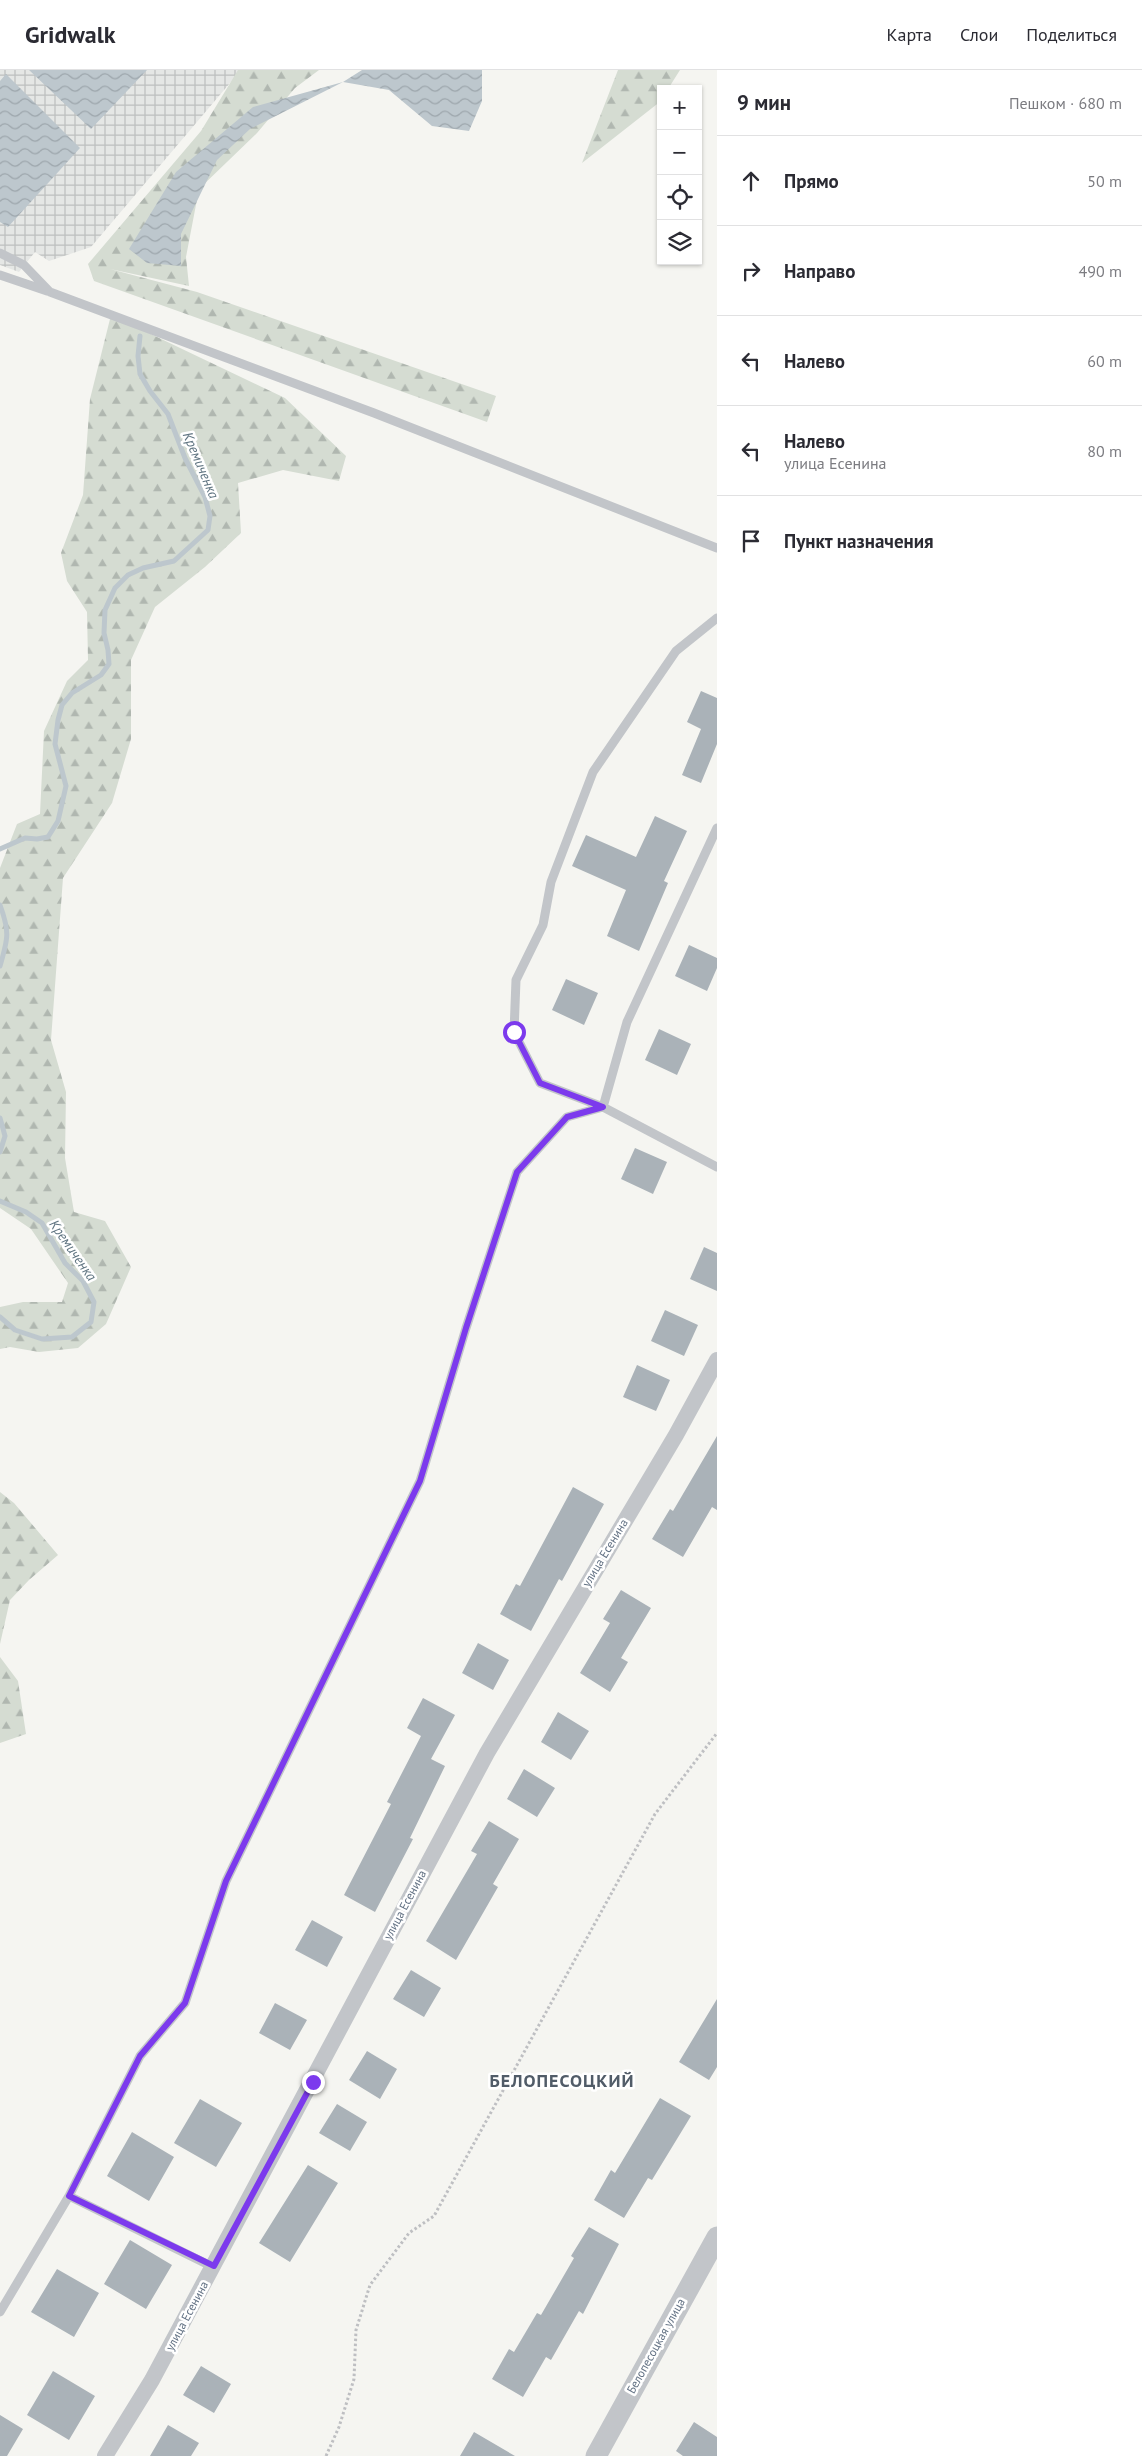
<!DOCTYPE html>
<html lang="ru">
<meta charset="utf-8">
<style>
body{margin:0;font-family:"PT Sans",sans-serif;background:#f7f7f7;color:#2b2b33}
.controls{position:absolute;right:15px;top:15px;display:grid;overflow:hidden;border-radius:0px;box-shadow:0 1px 4px #0004}
.controls button{width:45px;height:45px;display:grid;place-items:center;padding:0;border:0;border-bottom:1px solid #e1e1e2;background:#fff;color:#2b2b33;font:25px sans-serif}
.stop{position:absolute;width:15px;height:15px;margin:-11px;border:4px solid #7c3aed;border-radius:50%;background:#fff}
.stop.end{background:#7c3aed;border-color:#fff;box-shadow:0 1px 5px #0008}
.list{margin:0;padding:0;list-style:none}
h2{display:flex;justify-content:space-between;align-items:center;height:65px;margin:0;padding:0 20px;font-size:21px}
h2 small{font-size:16px;font-weight:400;color:#7c7c81}
.list li{display:grid;grid-template-columns:32px 1fr auto;gap:15px;align-items:center;box-sizing:border-box;height:90px;padding:0 20px;border-top:1px solid #e1e1e2}
.list b{display:block;font-size:19px;white-space:nowrap}
.list p{margin:0;font-size:16px;white-space:nowrap;color:#7c7c81}
.list em{font-size:16px;font-style:normal;color:#7c7c81}
.icon{flex:none;width:28px;height:28px;fill:none;stroke:currentColor;stroke-width:2;stroke-linecap:round;stroke-linejoin:round}
.map{position:relative;flex:none;width:717px;height:2386px;overflow:hidden}
header{display:flex;align-items:center;gap:30px;box-sizing:border-box;height:70px;padding:0 25px;background:#fff;border-bottom:1px solid #e1e1e2}
header strong{font-size:24px}
nav{display:flex;gap:28px;margin-inline-start:auto;font-size:18px}
main{display:flex}
aside{flex:1;background:#fff}
.map>svg:first-child{display:block}
</style>
<header>
<strong>Gridwalk</strong>
<nav><a>Карта</a><a>Слои</a><a>Поделиться</a></nav>
</header>
<main>
<div class="map">
<svg width="717" height="2386" viewBox="0 0 717 2386">
<defs>
<pattern id="industrial-grid" width="8" height="8" patternUnits="userSpaceOnUse" patternTransform="scale(1.25)"><rect width="8" height="8" fill="#e5e7e5"/><path d="M0 4h8M4 0v8" fill="none" stroke="#bdc0bf"/></pattern>
<pattern id="forest-firs" width="22" height="20" patternUnits="userSpaceOnUse" patternTransform="scale(1.25)"><rect width="22" height="20" fill="#d5dcd2"/><path d="M5 1l3.5 6h-7zM16 11l3.5 6h-7z" fill="#b0b7b0"/></pattern>
<pattern id="water-waves" width="16" height="10" patternUnits="userSpaceOnUse" patternTransform="scale(1.25)"><rect width="16" height="10" fill="#bdc7cd"/><path d="M0 5q4-4 8 0t8 0" fill="none" stroke="#9da6ac"/></pattern>
</defs>
<rect width="100%" height="100%" fill="#f5f5f1"/>
<!-- industrial -->
<path fill="url(#industrial-grid)" d="M0 0H241L91 177 49 191 35 182 19 202 0 195Z"/>
<!-- forest -->
<path fill="url(#forest-firs)" d="M238 0H319L295 18 257 63 199 119 186 187 189 216 110 199 197 222 496 326 487 352 94 211 88 194 201 61Z
M618 0H680L668 19H661V31L582 93Z
M111 245 285 328 346 386 339 411 283 400 238 413 241 463 205 497 155 537 131 590V669L112 733 63 808 51 970 66 1022 65 1088 74 1142 105 1151 131 1197 106 1254 78 1278 39 1282 10 1277 0 1279V1237L23 1232H62L68 1213 31 1159 0 1138V798L17 754 40 744 44 661 67 611 88 590 87 542 67 511 61 483 83 425 90 329Z
M0 1422 14 1433 58 1485 29 1510 10 1530 0 1574Z
M0 1587 18 1611 26 1664 0 1673Z"/>
<!-- water -->
<path fill="url(#water-waves)" d="M29 0H147L91 59Z
M362 0H482V31L469 61 432 56 389 20 343 12 250 59 217 90 181 164V196L147 193 129 179 176 102 253 37 343 12Z
M6 4 80 78 8 157 0 152V11Z"/>
<g fill="none" stroke-linecap="round" stroke-linejoin="round">
<!-- stream -->
<path stroke="#bdc7cd" stroke-width="5" d="M0 779 25 768 37 769 48 767 58 751 66 716 55 674 58 650 62 635 72 623 101 605 109 594 108 580 104 563 105 540 115 518 128 505 143 498 174 491 208 460 210 446 205 427 185 388 168 344 150 321 140 304 138 286 140 266
M0 835C10 862 8 869 0 896
M0 1048 5 1066 0 1082
M0 1131 26 1142 42 1153 65 1193 83 1211 94 1232 91 1252 72 1267 42 1269 15 1260 0 1247"/>
</g>
<!-- building -->
<path fill="#aab2b8" d="M701 621 717 628V674L701 713 682 705 701 659 687 652Z
M655 746 687 761 664 811 668 813 639 881 607 866 626 820 572 796 586 765 636 787Z
M689 875 717 888V898L707 921 675 906Z
M566 909 598 923 584 955 552 940Z
M659 959 691 974 677 1005 645 990Z
M635 1078 667 1092 653 1124 621 1109Z
M704 1177 717 1183V1221L690 1209Z
M665 1240 698 1255 684 1286 651 1271Z
M637 1295 670 1310 656 1341 623 1327Z
M717 1366V1440L712 1437 683 1487 652 1469 670 1439 673 1441Z
M573 1417 604 1434 562 1511 559 1509 531 1561 500 1544 516 1514 520 1516Z
M621 1520 651 1538 621 1588 628 1592 610 1622 580 1603 610 1553 603 1549Z
M478 1573 509 1590 493 1620 462 1603Z
M423 1628 455 1645 431 1689 445 1696 410 1768 413 1769 375 1842 344 1825 391 1734 387 1732 421 1666 407 1658Z
M558 1642 589 1661 571 1690 541 1672Z
M524 1699 555 1718 537 1747 507 1729Z
M489 1751 519 1769 493 1814 498 1817 456 1890 426 1871 477 1784 471 1781Z
M312 1850 343 1867 327 1897 295 1880Z
M411 1900 441 1918 424 1947 393 1929Z
M717 1929V1997L709 2010 679 1992Z
M275 1933 307 1950 290 1980 259 1963Z
M367 1981 397 1999 380 2029 349 2010Z
M660 2028 691 2046 652 2110 648 2108 624 2148 594 2130 611 2100 615 2103Z
M200 2029 242 2053 216 2097 174 2073Z
M337 2034 367 2052 350 2081 319 2063Z
M132 2062 174 2087 149 2131 107 2106Z
M308 2095 338 2113 290 2192 259 2173Z
M589 2157 619 2174 583 2244 579 2241 551 2290 546 2287 523 2327 492 2309 509 2279 514 2282 537 2243 541 2245 574 2188 571 2186Z
M130 2170 172 2195 146 2239 104 2214Z
M57 2199 99 2223 74 2267 31 2242Z
M201 2296 231 2314 214 2343 183 2325Z
M53 2301 95 2326 69 2370 27 2345Z
M0 2345 23 2359 7 2386H0Z
M694 2352 717 2367V2386H683L676 2381Z
M168 2355 199 2373 191 2386H150Z
M474 2362 515 2386H460Z"/>
<g fill="none" stroke-linecap="round" stroke-linejoin="round">
<!-- path -->
<path stroke="#bebfc2" stroke-width="3" stroke-dasharray="2.5 2.5" stroke-linecap="butt" d="M326 2386 339 2357 354 2309 356 2260 370 2215 409 2163 434 2146 655 1744 717 1663"/>
<!-- service -->
<path stroke="#c2c5c9" stroke-width="9" d="M0 183 24 195 50 222 374 343 717 478
M0 205 47 221
M717 548 676 581 593 702 551 812 543 855 516 910 514 962 540 1013 603 1037 717 1097
M69 2126 213 2197
M0 2242 69 2126 140 1986 185 1933 226 1811 420 1411 466 1258 517 1102 567 1047 603 1037 627 952 717 758"/>
<!-- minor -->
<path stroke="#c2c5c9" stroke-width="16" d="M105 2386 152 2310 487 1683 676 1365 717 1290"/>
<!-- tertiary -->
<path stroke="#c2c5c9" stroke-width="21" d="M596 2386 717 2167"/>
</g>
<g fill="none" stroke-linecap="round" stroke-linejoin="round">
<!-- route -->
<path stroke="#7c3aed" stroke-width="6" d="M313 2012 214 2196 69 2126 140 1986 185 1933 226 1811 420 1411 466 1258 517 1102 567 1047 603 1037 540 1013 514 962"/>
</g>
<g text-anchor="middle" stroke-width="5" stroke-linejoin="round" paint-order="stroke">
<!-- street labels -->
<g font-size="12" fill="#637284" stroke="#fff">
<text transform="translate(605 1483) rotate(-59)" y="4">улица Есенина</text>
<text transform="translate(405 1835) rotate(-62)" y="4">улица Есенина</text>
<text transform="translate(187 2246) rotate(-62)" y="4">улица Есенина</text>
<text transform="translate(656 2276) rotate(-61)" y="4">Белопесоцкая улица</text>
</g>
<!-- water labels -->
<g font-size="14" font-style="italic" fill="#5f7481" stroke="#fff">
<text transform="translate(201 395) rotate(67)" y="5">Кремиченка</text>
<text transform="translate(73 1180) rotate(55)" y="5">Кремиченка</text>
</g>
<!-- district labels -->
<g font-size="18" font-weight="bold" letter-spacing="1" fill="#515c68" stroke="#fff">
<text x="562" y="2017">БЕЛОПЕСОЦКИЙ</text>
</g>
</g>
</svg>
<div class="controls">
<button>+</button>
<button>−</button>
<button><svg class="icon" aria-label="locate" viewBox="0 0 24 24"><circle cx="12" cy="12" r="6"/><path d="M12 2v4M12 18v4M2 12h4M18 12h4"/></svg></button>
<button><svg class="icon" aria-label="layers" viewBox="0 0 24 24"><path d="M12 4l9 5-9 5-9-5zM3 14l9 5 9-5"/></svg></button>
</div>
<div class="stop" style="left:514px;top:962px"></div>
<div class="stop end" style="left:313px;top:2012px"></div>
</div>
<aside>
<h2>9 мин<small>Пешком · 680 m</small></h2>
<ul class="list">
<li><svg class="icon" aria-label="ahead" viewBox="0 0 24 24"><path d="M12 20V5M6 11l6-6 6 6"/></svg><div><b>Прямо</b></div><em>50 m</em></li>
<li><svg class="icon" aria-label="right" viewBox="0 0 24 24"><path d="M7 20v-9h11M14 6l5 5-5 5"/></svg><div><b>Направо</b></div><em>490 m</em></li>
<li><svg class="icon" aria-label="left" viewBox="0 0 24 24"><path d="M17 20v-9H6M10 6l-5 5 5 5"/></svg><div><b>Налево</b></div><em>60 m</em></li>
<li><svg class="icon" aria-label="left" viewBox="0 0 24 24"><path d="M17 20v-9H6M10 6l-5 5 5 5"/></svg><div><b>Налево</b><p>улица Есенина</p></div><em>80 m</em></li>
<li><svg class="icon" aria-label="arrive" viewBox="0 0 24 24"><path d="M6 21V4h12l-3 4 3 4H6"/></svg><div><b>Пункт назначения</b></div></li>
</ul>
</aside>
</main>
